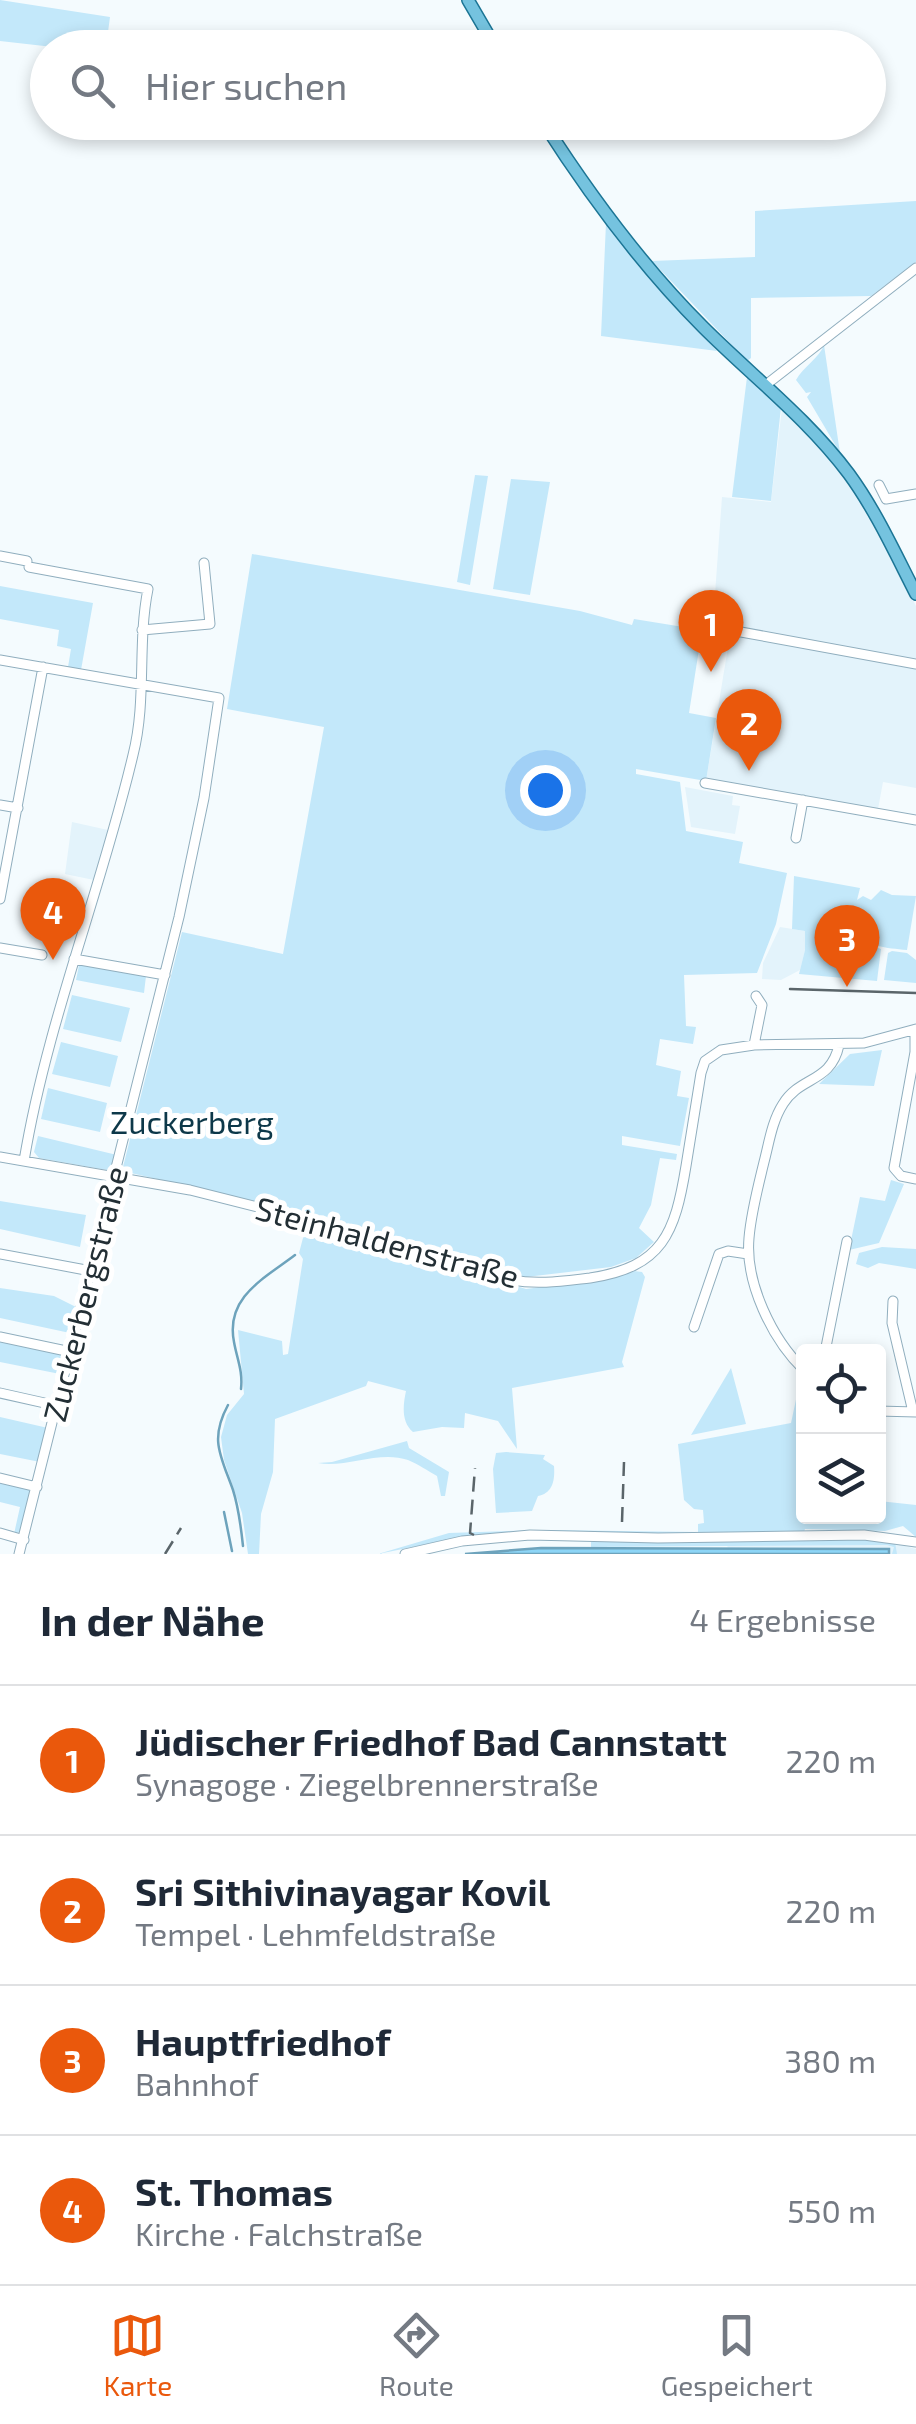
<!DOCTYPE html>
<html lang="de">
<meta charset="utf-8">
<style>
body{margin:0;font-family:"Exo 2",sans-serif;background:#f2f2f3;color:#1f2937}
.controls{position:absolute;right:30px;bottom:30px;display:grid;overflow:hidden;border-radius:10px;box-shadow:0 5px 15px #0003}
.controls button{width:90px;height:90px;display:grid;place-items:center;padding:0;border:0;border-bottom:2px solid #e0e1e3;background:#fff;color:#1f2937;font:50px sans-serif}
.you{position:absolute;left:545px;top:790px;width:35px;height:35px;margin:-25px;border:8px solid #fff;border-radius:50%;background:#1a73e8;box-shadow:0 0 0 15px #1a73e833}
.badge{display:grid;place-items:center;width:65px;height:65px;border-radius:50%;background:#ea580c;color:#fff;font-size:32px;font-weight:700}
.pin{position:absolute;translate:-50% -82px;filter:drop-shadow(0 2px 5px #0008)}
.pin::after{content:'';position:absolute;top:52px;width:35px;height:30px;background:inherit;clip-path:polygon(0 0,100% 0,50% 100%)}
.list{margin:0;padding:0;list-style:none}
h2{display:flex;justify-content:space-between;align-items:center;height:130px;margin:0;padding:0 40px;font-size:42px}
h2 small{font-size:32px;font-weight:400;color:#747a83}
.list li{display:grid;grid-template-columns:65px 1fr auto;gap:30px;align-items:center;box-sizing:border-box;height:150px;padding:0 40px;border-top:2px solid #e0e1e3}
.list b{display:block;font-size:38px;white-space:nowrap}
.list p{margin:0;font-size:32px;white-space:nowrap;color:#747a83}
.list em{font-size:32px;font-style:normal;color:#747a83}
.icon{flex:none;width:55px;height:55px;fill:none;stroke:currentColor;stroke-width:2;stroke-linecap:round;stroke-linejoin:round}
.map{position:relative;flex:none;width:916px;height:1554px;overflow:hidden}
.search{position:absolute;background:#fff;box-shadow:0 5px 15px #0003;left:30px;right:30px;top:30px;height:110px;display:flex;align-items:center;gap:25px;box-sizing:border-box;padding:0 35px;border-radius:55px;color:#747a83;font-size:38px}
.sheet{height:730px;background:#fff}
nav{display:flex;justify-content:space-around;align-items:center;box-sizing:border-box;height:140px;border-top:2px solid #e0e1e3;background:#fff;font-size:28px;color:#747a83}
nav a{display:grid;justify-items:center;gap:5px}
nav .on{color:#ea580c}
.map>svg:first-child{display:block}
</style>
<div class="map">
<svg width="916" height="1554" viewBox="0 0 916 1554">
<rect width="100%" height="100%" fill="#f4fbfe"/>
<!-- built -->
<path fill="#e3f3fb" d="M782 408 833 462 856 493 873 519 916 606V788L883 782 878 809 706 781 731 629 728 628 730 611 714 608 722 497 771 502Z
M685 787 733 796 732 805 740 806 735 834 691 827Z
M72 822 108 830 94 880 65 874Z
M780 927 805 931V950L800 970 781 980 762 979 763 963Z
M894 1543 916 1549V1554H889V1549L858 1548 728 1550 727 1544Z"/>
<!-- green -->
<path fill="#c3e8fa" d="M0 0 110 17 106 47H53L0 41Z
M916 201V262L871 296 751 298V358L747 361 652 261 755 257V211Z
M609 222 717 351 601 336 606 223Z
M824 345 840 453 807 397 811 392 806 393 796 380C803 367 820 357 824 345Z
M747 377 781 407 771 501 732 497Z
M475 475 488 476 470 585 457 582Z
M511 479 550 482 530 595 493 589Z
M252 554 580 611 632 625 634 619 702 630 689 713 716 718 706 781 636 769V774L680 782 686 831 743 842 739 863 787 873 776 924 757 973 684 975 686 1026 696 1027 693 1044 660 1039 656 1065 681 1071 677 1096 689 1098 680 1146 622 1136V1145L677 1154 676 1160 660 1158 651 1205 639 1228 654 1242 636 1258 611 1267 526 1277 319 1216 122 1171 182 932 283 954 324 727 227 709Z
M0 586 93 603 81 670 68 667 71 649 57 646 59 630 0 619Z
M794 876 860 888 857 900 863 896 871 900 881 890 892 895 916 896 907 950C886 948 867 947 853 930V920L851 931 859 942 881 949 877 981 799 974 805 950V931L792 929Z
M892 951 907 953 916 960V983L884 980 888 953Z
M79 965 146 976 144 993 76 980Z
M72 995 130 1008 121 1042 63 1029Z
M61 1042 118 1056 110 1087 52 1074Z
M882 1050 874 1086 819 1084 850 1054Z
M48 1088 107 1103 100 1132 41 1119Z
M38 1136 117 1155 113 1171 39 1158 34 1152Z
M891 1180 904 1184 879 1243 849 1250 860 1197 885 1201Z
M0 1201 86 1215 80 1247 0 1229Z
M307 1223 526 1289 604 1279 634 1271 642 1272 645 1277 622 1362 624 1367 512 1388 517 1449 498 1421 465 1413 464 1428 442 1427 413 1432C401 1422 403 1405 406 1391L368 1381 366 1386 275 1419 273 1472 261 1514 259 1554H248L242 1513 224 1460 221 1437 227 1415 244 1394 238 1330 282 1341 283 1355 288 1354 303 1259 299 1253Z
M882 1247 916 1249V1269L879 1263 868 1268 856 1264 859 1253Z
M0 1288 54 1296 78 1308 70 1333 0 1318Z
M0 1340 68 1354 60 1374 0 1362Z
M731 1368 746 1424 691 1435Z
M801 1376 804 1516H878L879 1501 916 1505V1537L903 1526 885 1531 805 1529 804 1532 457 1538 378 1554 449 1533 542 1530 698 1532V1524L704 1523 703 1510 694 1509 684 1500 678 1444 791 1423Z
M0 1417 48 1428 40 1462 0 1454Z
M407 1441 409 1448 449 1472 445 1496H441L437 1476C428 1471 418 1464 408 1460 379 1450 347 1468 318 1463L332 1462Z
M506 1452 545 1455 543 1459 554 1466C555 1480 553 1493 538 1496L532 1511 496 1513 493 1469 496 1453Z
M0 1482 33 1490 22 1531 14 1534 20 1507 0 1502Z
M869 1539 895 1542 897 1554H892L894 1547 887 1545 591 1547V1542Z"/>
<!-- water -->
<path fill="#8dd5f6" stroke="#6da3bc" stroke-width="2.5" d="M541 1548 889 1549V1554H465Z"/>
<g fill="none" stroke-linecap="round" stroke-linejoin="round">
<!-- stream -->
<path stroke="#6da3bc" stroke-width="2.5" d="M241 1389C243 1371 237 1359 234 1342 225 1297 265 1278 295 1255
M228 1405C209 1440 221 1456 233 1490 239 1509 241 1527 243 1546
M224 1512 232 1551"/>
<!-- minor casing -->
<g stroke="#90aebe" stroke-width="11">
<path id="minor" d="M767 384 916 268
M879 485 886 499 916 494
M0 556 27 561
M142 630 210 624 204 563
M730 630 916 664
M0 660 219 698 204 798 179 917 19 1554
M705 783 916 820
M0 805 18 808
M796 838 803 800
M0 899 43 667
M0 948 42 955
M74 959 165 975
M915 1030V1052L894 1168 901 1176 916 1179
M754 1045 762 1005 756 996
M0 1157 190 1190 317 1222 512 1280C538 1285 563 1281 590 1278 663 1267 675 1233 686 1166 691 1135 696 1104 701 1073L705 1061 721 1050 754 1045 864 1043 916 1029
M24 1161C47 1022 101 891 133 755 147 700 137 644 148 589L29 567
M0 1254 91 1271
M893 1301 892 1323 913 1412
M694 1327 719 1254 728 1251 748 1254
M0 1337 71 1352
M825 1352 847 1241
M804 1370C772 1339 745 1283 749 1238 751 1213 758 1187 764 1162 769 1143 772 1121 783 1104 800 1076 831 1083 839 1045
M0 1393 58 1406
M878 1411 916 1412
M0 1478 37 1487
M0 1533 24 1540
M405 1554 462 1541 530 1535 658 1538 864 1535 916 1542"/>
</g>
<!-- major casing -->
<g stroke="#1c7595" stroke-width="14">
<path id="major" d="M468 0 496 48
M543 122C589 194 643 267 703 327 752 376 807 418 849 474 876 511 895 553 916 594"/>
</g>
<!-- minor -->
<use href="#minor" stroke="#fff" stroke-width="9"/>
<!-- major -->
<use href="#major" stroke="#75c3df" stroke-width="11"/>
<!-- tram -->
<path stroke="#5a656a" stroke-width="2.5" d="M790 989 916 993"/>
<!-- rail -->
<path stroke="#5a656a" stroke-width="2.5" stroke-dasharray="15 8" stroke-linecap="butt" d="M622 1522 624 1462
M474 1535 470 1533 475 1468
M165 1554 181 1528"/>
</g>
<g text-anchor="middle" stroke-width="10" stroke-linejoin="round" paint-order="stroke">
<!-- park labels -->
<g font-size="32" fill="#0d3849" stroke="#fff">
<text x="192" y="1134">Zuckerberg</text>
</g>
<!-- street labels -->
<g font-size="32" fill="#232f35" stroke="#fff">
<text transform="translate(387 1243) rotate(15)" y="11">Steinhaldenstraße</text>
<text transform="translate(86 1294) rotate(-76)" y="11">Zuckerbergstraße</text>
</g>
</g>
</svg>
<div class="controls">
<button><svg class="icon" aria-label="locate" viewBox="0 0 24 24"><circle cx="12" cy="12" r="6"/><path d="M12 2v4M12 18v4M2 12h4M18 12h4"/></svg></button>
<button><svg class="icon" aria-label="layers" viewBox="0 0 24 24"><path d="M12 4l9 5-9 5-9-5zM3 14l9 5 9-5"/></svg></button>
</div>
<div class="you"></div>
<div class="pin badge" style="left:711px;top:672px">1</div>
<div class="pin badge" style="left:749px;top:771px">2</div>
<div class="pin badge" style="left:847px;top:987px">3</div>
<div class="pin badge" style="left:53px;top:960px">4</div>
<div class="search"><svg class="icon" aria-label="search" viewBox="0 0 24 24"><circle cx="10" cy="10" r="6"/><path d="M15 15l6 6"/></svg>Hier suchen</div>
</div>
<section class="sheet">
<h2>In der Nähe<small>4 Ergebnisse</small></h2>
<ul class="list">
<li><span class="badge">1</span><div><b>Jüdischer Friedhof Bad Cannstatt</b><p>Synagoge · Ziegelbrennerstraße</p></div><em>220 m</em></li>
<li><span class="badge">2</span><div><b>Sri Sithivinayagar Kovil</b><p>Tempel · Lehmfeldstraße</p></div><em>220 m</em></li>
<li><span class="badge">3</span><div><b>Hauptfriedhof</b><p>Bahnhof</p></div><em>380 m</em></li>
<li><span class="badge">4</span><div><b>St. Thomas</b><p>Kirche · Falchstraße</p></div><em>550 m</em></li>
</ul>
</section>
<nav>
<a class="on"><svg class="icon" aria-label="map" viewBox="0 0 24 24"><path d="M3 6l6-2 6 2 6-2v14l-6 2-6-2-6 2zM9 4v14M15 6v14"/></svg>Karte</a>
<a><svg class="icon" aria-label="directions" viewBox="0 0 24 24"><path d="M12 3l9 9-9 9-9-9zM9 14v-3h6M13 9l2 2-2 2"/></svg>Route</a>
<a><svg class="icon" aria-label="saved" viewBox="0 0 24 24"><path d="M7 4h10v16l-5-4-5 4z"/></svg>Gespeichert</a>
</nav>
